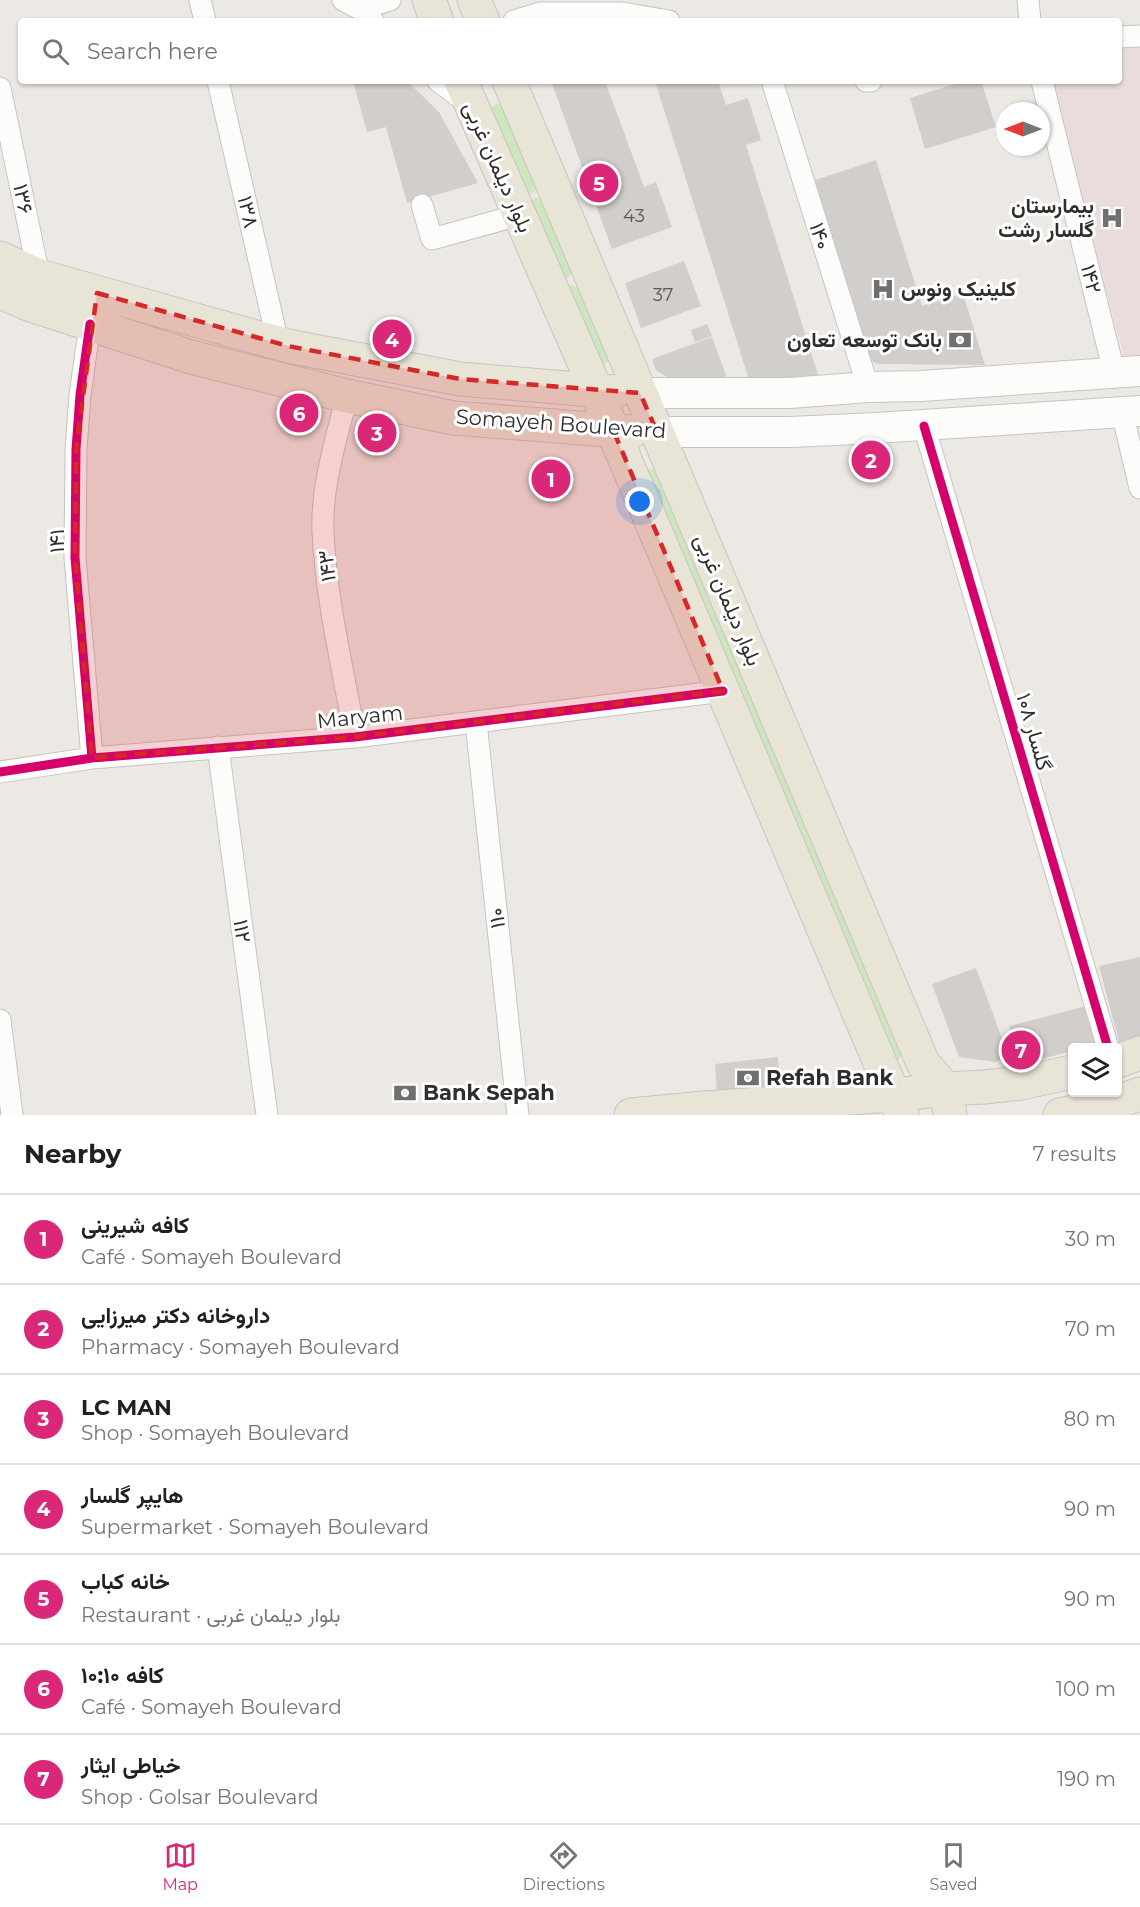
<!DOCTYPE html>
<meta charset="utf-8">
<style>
body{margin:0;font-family:Montserrat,Vazirmatn,sans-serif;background:#f2f2f2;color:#202124}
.controls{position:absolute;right:18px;bottom:18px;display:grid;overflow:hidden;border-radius:6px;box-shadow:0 2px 4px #0004}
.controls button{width:54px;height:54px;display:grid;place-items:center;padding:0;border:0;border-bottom:2px solid #e0e0e0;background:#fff;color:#202124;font:30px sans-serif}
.compass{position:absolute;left:996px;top:102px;width:54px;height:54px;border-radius:50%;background:#fff;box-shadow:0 2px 4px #0004;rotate:270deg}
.you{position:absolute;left:640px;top:502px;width:21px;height:21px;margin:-15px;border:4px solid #fff;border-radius:50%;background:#1a73e8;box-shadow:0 0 0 9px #1a73e833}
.badge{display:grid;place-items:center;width:39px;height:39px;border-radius:50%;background:#db2777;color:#fff;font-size:20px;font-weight:700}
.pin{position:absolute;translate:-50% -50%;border:3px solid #fff;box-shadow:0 2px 6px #0006}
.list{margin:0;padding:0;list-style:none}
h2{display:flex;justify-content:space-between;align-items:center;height:78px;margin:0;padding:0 24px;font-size:26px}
h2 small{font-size:20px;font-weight:400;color:#757577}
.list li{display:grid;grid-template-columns:39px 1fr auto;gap:18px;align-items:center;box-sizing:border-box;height:90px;padding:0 24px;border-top:2px solid #e0e0e0}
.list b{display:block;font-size:22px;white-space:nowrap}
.list p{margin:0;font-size:20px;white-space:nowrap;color:#757577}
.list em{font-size:20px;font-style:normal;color:#757577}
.icon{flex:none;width:33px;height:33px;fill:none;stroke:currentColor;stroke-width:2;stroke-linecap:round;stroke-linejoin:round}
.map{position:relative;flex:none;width:1140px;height:1115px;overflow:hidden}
.search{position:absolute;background:#fff;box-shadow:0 2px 4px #0004;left:18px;right:18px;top:18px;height:66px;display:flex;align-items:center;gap:15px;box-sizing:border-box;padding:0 21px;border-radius:6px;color:#757577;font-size:22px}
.sheet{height:708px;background:#fff}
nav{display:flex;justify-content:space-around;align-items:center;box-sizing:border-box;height:84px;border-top:2px solid #e0e0e0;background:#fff;font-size:16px;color:#757577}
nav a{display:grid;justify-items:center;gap:3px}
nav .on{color:#db2777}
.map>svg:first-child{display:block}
</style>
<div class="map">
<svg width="1140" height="1115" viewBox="0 0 1140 1115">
<rect width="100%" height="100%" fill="#ece8e4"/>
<!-- medical -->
<path fill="#e9dcdb" d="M1140 45V356L1125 358 1045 81H1119V46Z"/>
<!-- green -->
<path fill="#cee6be" d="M497 103 501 104 537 189 531 194 526 193 491 109Z
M536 197 543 201 571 269 572 274 566 279 561 278 530 202Z
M572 285 579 289 608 357V362L602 367 568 286Z
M658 467 905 1051C902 1058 899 1061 891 1062L647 471Z"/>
<!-- building -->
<path fill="#d1cecb" d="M353 81H407L439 112 478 183 407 203 386 127 367 132Z
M551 81H605L644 187 656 182 672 227 612 249Z
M655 81H718L726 105 748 98 761 140 746 145 819 378 750 383Z
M965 81H981L996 127 925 149 910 98Z
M876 160 922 306 963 293 985 365 879 364 873 362 870 357 815 180Z
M684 261 701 306 641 328 625 283Z
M707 324 712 336 695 342 691 330Z
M712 337 729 384 683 387 656 370 652 359Z
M1140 957V1036L1119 1042 1099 966Z
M976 968 1009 1057 996 1062 959 1057 932 984Z
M1091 1005 1101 1044 1086 1047H1072V1051L1019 1065 1009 1026Z
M778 1057 780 1093 717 1094 715 1064Z"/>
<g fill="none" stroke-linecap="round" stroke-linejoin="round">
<!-- street casing -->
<g stroke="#c5c4c5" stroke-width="23">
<path id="street" d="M200 0 205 21
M343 0 360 9 373 21
M1028 0 1030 21
M360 9 390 0
M514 21 540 13H622L669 21
M1119 37 1140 36
M218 81 278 343
M438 81 469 104
M866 81H871
M1042 81 1114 372
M773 84 868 387
M0 88 39 276
M422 205 432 239 519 215
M90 324 80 395 76 449 75 558 92 758
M347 396C336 440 321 486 323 532 326 600 343 669 355 737
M1122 412 1140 488
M924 426 1108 1048
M476 722 518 1115
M218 747 267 1115
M0 772 92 758 355 737 723 691
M0 1020 12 1115"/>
</g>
<!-- secondary casing -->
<g stroke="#c5c4c5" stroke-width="32">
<path id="secondary" d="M640 393H790L868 387 921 386 1140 371
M657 432H791L876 428 1140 411"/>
</g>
<!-- primary casing -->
<g stroke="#c6c5c4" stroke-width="35">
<path id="primary" d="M429 0 437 21
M474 0 483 21
M461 81 589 374 902 1115
M509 81 923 1063 946 1089 950 1115
M0 258 39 276 288 346 460 379 614 392
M0 292 31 305 191 357 347 396 454 418 631 432
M1118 1061 1140 1053
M631 1115 704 1108 894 1095 946 1089 984 1087 1021 1083 1072 1072
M1060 1115 1120 1101 1140 1094"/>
</g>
<!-- street -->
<use href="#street" stroke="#fcfcfb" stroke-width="21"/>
<!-- secondary -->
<use href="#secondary" stroke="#fcfcfb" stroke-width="30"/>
<!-- primary -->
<use href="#primary" stroke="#e8e4d6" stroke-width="33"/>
<!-- cycleway casing -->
<g stroke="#fff" stroke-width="13">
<path id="cycleway" d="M90 324 80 395 76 449 75 558 92 758
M924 426 1108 1048
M0 772 92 758 355 737 723 691"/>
</g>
<!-- cycleway -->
<use href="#cycleway" stroke="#d6006c" stroke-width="9"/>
</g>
<!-- marked area -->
<path fill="#d62828" fill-opacity="0.2" stroke="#d62828" stroke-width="4.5" stroke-dasharray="12 8" stroke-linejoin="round" d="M97 293 288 346 460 379 640 393 657 432H614L723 691 355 737 92 758 75 558 76 449Z"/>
<!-- icons -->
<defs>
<g id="hospital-bare" transform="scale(1.8)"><path d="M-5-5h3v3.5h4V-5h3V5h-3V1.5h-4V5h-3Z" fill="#706f6e" stroke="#fff" stroke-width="2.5" paint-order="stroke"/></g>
<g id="bank-bare" transform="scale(1.8)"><path d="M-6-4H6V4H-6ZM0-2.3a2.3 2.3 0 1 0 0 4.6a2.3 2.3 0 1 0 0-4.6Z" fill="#706f6e" stroke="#fff" stroke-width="2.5" paint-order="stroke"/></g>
</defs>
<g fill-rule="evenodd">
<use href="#hospital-bare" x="1112" y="218"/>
<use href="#hospital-bare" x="883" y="289"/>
<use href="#bank-bare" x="960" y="340"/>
<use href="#bank-bare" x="748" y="1078"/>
<use href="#bank-bare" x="405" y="1093"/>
</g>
<g text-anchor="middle" stroke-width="6" stroke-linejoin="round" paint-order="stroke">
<!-- number labels -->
<g font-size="18" fill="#585857">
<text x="634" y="222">43</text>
<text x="663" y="301">37</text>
</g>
<!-- street labels -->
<g font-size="21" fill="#2e2e2e" stroke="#fff">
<text transform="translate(498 167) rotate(66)" y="7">بلوار دیلمان غربی</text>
<text transform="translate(23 199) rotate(79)" y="7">۱۳۶</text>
<text transform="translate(248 212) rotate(77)" y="7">۱۳۸</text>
<text transform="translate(820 236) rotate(73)" y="7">۱۴۰</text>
<text transform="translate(1091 279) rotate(76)" y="7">۱۴۲</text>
<text transform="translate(561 424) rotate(4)" y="7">Somayeh Boulevard</text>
<text transform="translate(57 541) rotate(-90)" y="7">۱۴۱</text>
<text transform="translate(327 566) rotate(-96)" y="7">۱۴۳</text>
<text transform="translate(728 600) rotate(67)" y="7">بلوار دیلمان غربی</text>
<text transform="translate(360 717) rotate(-6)" y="7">Maryam</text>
<text transform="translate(1034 732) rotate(74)" y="7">گلسار ۱۰۸</text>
<text transform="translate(497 918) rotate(-96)" y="7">۱۱۰</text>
<text transform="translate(242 931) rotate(82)" y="7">۱۱۲</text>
</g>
<!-- poi labels -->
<g font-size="21" font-weight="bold" fill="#2e2e2e" stroke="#fff" text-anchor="start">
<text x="1094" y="213" text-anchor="end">بیمارستان<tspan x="1094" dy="24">گلسار رشت</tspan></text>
<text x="901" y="296">کلینیک ونوس</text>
<text x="942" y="347" text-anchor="end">بانک توسعه تعاون</text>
<text x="766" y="1085">Refah Bank</text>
<text x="423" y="1100">Bank Sepah</text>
</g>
</g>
</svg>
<div class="controls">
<button><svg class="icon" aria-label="layers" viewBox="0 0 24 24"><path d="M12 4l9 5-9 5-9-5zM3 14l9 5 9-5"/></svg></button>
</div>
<svg class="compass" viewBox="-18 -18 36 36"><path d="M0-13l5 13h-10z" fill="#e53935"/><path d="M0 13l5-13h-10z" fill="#757577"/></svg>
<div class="you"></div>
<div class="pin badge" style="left:551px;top:479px">1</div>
<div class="pin badge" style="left:871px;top:460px">2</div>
<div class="pin badge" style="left:377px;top:433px">3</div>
<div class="pin badge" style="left:392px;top:339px">4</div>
<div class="pin badge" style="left:599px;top:183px">5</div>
<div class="pin badge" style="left:299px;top:413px">6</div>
<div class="pin badge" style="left:1021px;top:1050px">7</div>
<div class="search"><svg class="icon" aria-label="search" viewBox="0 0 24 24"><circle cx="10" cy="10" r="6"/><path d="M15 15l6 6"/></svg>Search here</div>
</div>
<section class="sheet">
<h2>Nearby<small>7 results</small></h2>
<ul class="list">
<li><span class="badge">1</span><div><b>کافه شیرینی</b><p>Café · Somayeh Boulevard</p></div><em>30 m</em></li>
<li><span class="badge">2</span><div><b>داروخانه دکتر میرزایی</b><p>Pharmacy · Somayeh Boulevard</p></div><em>70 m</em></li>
<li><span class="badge">3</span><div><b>LC MAN</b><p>Shop · Somayeh Boulevard</p></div><em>80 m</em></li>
<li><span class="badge">4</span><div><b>هایپر گلسار</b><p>Supermarket · Somayeh Boulevard</p></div><em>90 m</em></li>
<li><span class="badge">5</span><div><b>خانه کباب</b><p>Restaurant · بلوار دیلمان غربی</p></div><em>90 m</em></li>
<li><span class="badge">6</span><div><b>کافه ۱۰:۱۰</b><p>Café · Somayeh Boulevard</p></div><em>100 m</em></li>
<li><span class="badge">7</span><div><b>خیاطی ایثار</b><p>Shop · Golsar Boulevard</p></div><em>190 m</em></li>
</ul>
</section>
<nav>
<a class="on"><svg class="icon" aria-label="map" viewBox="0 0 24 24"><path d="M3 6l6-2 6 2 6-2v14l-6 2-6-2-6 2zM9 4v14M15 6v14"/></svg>Map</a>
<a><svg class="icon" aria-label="directions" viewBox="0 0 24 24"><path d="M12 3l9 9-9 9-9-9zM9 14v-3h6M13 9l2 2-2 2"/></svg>Directions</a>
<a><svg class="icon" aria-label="saved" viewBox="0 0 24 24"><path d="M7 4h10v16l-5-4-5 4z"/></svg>Saved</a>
</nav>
